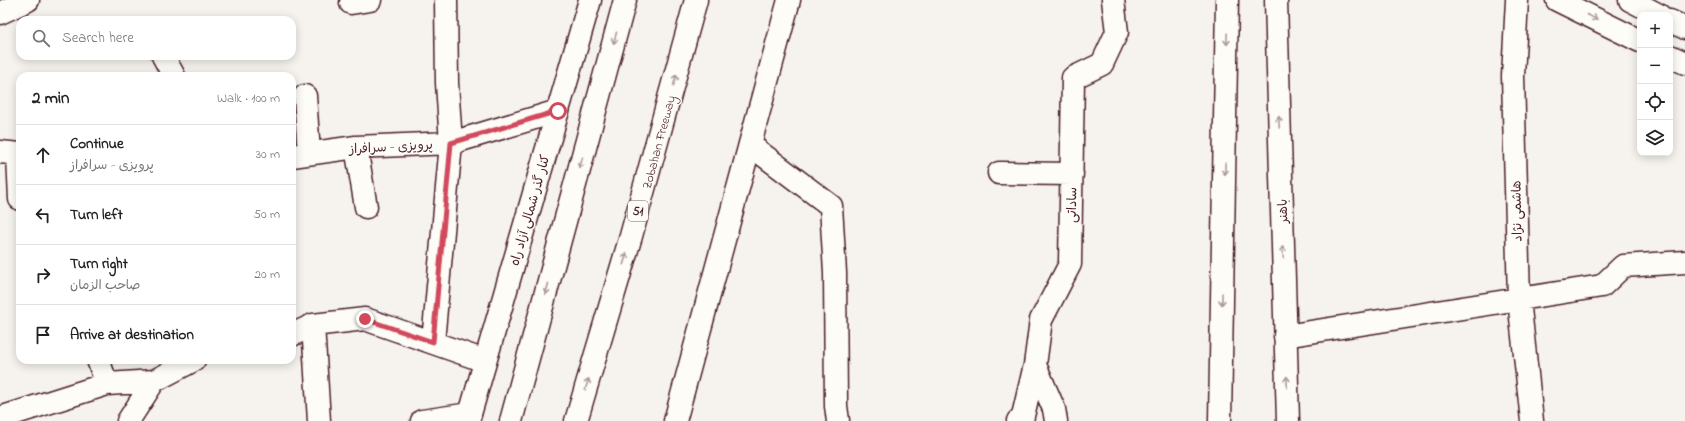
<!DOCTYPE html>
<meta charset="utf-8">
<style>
body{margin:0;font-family:"Indie Flower","Playpen Sans Arabic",sans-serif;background:#f2f2f2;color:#222}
.controls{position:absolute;right:12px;top:12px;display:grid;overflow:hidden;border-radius:8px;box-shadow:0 2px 10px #0003}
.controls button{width:36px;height:36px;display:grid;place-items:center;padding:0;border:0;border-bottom:1px solid #e0e0e0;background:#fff;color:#222;font:20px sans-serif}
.stop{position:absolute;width:12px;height:12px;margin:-9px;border:3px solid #d1495b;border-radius:50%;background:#fff}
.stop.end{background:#d1495b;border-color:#fff;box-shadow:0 1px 4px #0008}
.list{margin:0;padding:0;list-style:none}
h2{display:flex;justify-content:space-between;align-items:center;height:52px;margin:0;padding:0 16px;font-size:17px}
h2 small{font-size:13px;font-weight:400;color:#767676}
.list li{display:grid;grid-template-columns:26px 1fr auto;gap:12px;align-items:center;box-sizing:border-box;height:60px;padding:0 16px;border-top:1px solid #e0e0e0}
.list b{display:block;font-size:15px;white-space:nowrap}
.list p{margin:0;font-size:13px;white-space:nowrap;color:#767676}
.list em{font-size:13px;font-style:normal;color:#767676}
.icon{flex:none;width:22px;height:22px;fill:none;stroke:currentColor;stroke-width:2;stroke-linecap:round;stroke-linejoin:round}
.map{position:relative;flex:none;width:1685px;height:421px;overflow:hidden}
.search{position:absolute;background:#fff;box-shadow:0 2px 10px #0003;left:16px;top:16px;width:280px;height:44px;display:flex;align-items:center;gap:10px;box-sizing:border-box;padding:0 14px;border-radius:12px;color:#767676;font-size:15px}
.panel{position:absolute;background:#fff;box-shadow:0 2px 10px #0003;left:16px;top:72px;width:280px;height:292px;border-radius:12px}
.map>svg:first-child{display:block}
</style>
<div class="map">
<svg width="1685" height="421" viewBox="0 0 1685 421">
<rect width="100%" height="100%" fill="#f6f3ef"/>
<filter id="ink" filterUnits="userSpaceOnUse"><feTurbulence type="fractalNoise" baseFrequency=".025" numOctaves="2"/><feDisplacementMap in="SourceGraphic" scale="8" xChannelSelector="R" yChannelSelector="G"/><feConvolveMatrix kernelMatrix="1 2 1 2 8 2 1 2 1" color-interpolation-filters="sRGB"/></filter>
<g filter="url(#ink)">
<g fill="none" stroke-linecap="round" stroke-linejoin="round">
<!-- minor casing -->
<g stroke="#4a1f2b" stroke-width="25">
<path id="minor" d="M1517 0 1513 76 1519 299 1532 421
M351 3 370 0
M0 13 28 0
M163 56 174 76
M305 96 309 153
M750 145 831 206 835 273 836 406 838 421
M356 147 366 207
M0 152 20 154
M18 155 20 199
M292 156 356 147 451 143 558 111
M999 173 1072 174
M313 325 319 421
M292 335 313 325 365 319 485 361
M1285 336 1602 286 1623 266 1685 262
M433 342 451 143 447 83 446 0
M98 360 107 384
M0 418 107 384 154 381 194 360
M128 421 154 381
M422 421 470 414
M1018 421 1022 420 1035 365
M1056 421 1054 409 1035 365 1041 320 1070 264 1073 78 1102 64 1117 32 1113 0"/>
</g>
<!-- major casing -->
<g stroke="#4a1f2b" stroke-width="25">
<path id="major" d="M1276 0 1288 421
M1557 0 1640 41
M1630 0 1659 15
M1670 21 1685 28
M1670 56 1685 63
M468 421 590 0
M675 421 789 0
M1220 421 1227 0"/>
</g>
<!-- highway casing -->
<g stroke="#4a1f2b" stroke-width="25">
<path id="highway" d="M511 421 625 0
M576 421 631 236 696 0"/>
</g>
<!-- minor -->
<use href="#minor" stroke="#fdfcf7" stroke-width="22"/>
<!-- major -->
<use href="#major" stroke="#fdfcf7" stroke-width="22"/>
<!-- highway -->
<use href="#highway" stroke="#fdfcf7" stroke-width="22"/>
</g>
<!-- one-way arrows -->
<defs><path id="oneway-shaft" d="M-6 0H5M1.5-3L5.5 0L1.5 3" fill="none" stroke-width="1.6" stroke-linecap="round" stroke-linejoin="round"/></defs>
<g stroke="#ac999b">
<use href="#oneway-shaft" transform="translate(1592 17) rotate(26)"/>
<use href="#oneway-shaft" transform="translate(615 38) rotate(105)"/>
<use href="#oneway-shaft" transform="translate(1227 39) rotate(91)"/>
<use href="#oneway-shaft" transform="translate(675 80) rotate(-75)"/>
<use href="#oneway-shaft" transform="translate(1279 122) rotate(-92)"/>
<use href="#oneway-shaft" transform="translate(581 163) rotate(105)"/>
<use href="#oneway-shaft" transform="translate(1225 169) rotate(91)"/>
<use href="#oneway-shaft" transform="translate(1283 252) rotate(-92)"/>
<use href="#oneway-shaft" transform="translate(625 259) rotate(-73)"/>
<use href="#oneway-shaft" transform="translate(547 289) rotate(105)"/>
<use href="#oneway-shaft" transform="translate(1222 299) rotate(91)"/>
<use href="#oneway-shaft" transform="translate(1287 382) rotate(-92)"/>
<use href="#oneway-shaft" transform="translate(587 384) rotate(-73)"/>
</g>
</g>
<g fill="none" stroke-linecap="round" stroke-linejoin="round" filter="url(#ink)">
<!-- route -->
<path stroke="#d1495b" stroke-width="5" d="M365 319 433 342 451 143 558 111"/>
</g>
<g text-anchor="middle" stroke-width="3" stroke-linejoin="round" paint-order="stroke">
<!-- shield labels -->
<rect fill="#fdfcf7" stroke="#806168" stroke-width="1" x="628" y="201" width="20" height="20" rx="3"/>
<g font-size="12" font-weight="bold" fill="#4a1f2b">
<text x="638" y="215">51</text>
</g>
<!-- street labels -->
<g font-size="13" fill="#4a1f2b" stroke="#fdfcf7">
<text transform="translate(658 142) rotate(-75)" y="5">Zobahan Freeway</text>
<text transform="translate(391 146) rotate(-3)" y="5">پرویزی - سرافراز</text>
<text transform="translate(1071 205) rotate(-89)" y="5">ساداتی</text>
<text transform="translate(529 210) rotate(-74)" y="5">کنار گذر شمالی آزاد راه</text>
<text transform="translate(1282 211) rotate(-92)" y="5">باهنر</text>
<text transform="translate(1516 211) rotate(-91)" y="5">هاشمی نژاد</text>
</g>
</g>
</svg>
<div class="controls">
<button>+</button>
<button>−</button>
<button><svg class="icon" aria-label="locate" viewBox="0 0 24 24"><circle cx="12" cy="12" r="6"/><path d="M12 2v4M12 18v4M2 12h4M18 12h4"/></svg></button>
<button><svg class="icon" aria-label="layers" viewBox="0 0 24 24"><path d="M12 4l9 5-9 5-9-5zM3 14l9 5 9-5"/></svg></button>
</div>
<div class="stop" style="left:558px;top:111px"></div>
<div class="stop end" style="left:365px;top:319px"></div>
<div class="search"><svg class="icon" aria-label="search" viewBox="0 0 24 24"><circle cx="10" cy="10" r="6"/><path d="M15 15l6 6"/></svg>Search here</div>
<section class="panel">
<h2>2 min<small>Walk · 100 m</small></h2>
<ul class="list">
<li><svg class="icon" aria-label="ahead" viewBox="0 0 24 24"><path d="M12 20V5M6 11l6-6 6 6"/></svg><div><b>Continue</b><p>پرویزی - سرافراز</p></div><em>30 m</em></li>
<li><svg class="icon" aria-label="left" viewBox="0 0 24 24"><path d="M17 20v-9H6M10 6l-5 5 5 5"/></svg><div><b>Turn left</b></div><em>50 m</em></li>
<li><svg class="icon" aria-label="right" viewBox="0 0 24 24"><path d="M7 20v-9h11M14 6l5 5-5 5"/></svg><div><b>Turn right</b><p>صاحب الزمان</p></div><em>20 m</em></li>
<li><svg class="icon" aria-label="arrive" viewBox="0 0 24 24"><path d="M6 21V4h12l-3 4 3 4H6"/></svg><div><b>Arrive at destination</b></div></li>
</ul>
</section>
</div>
